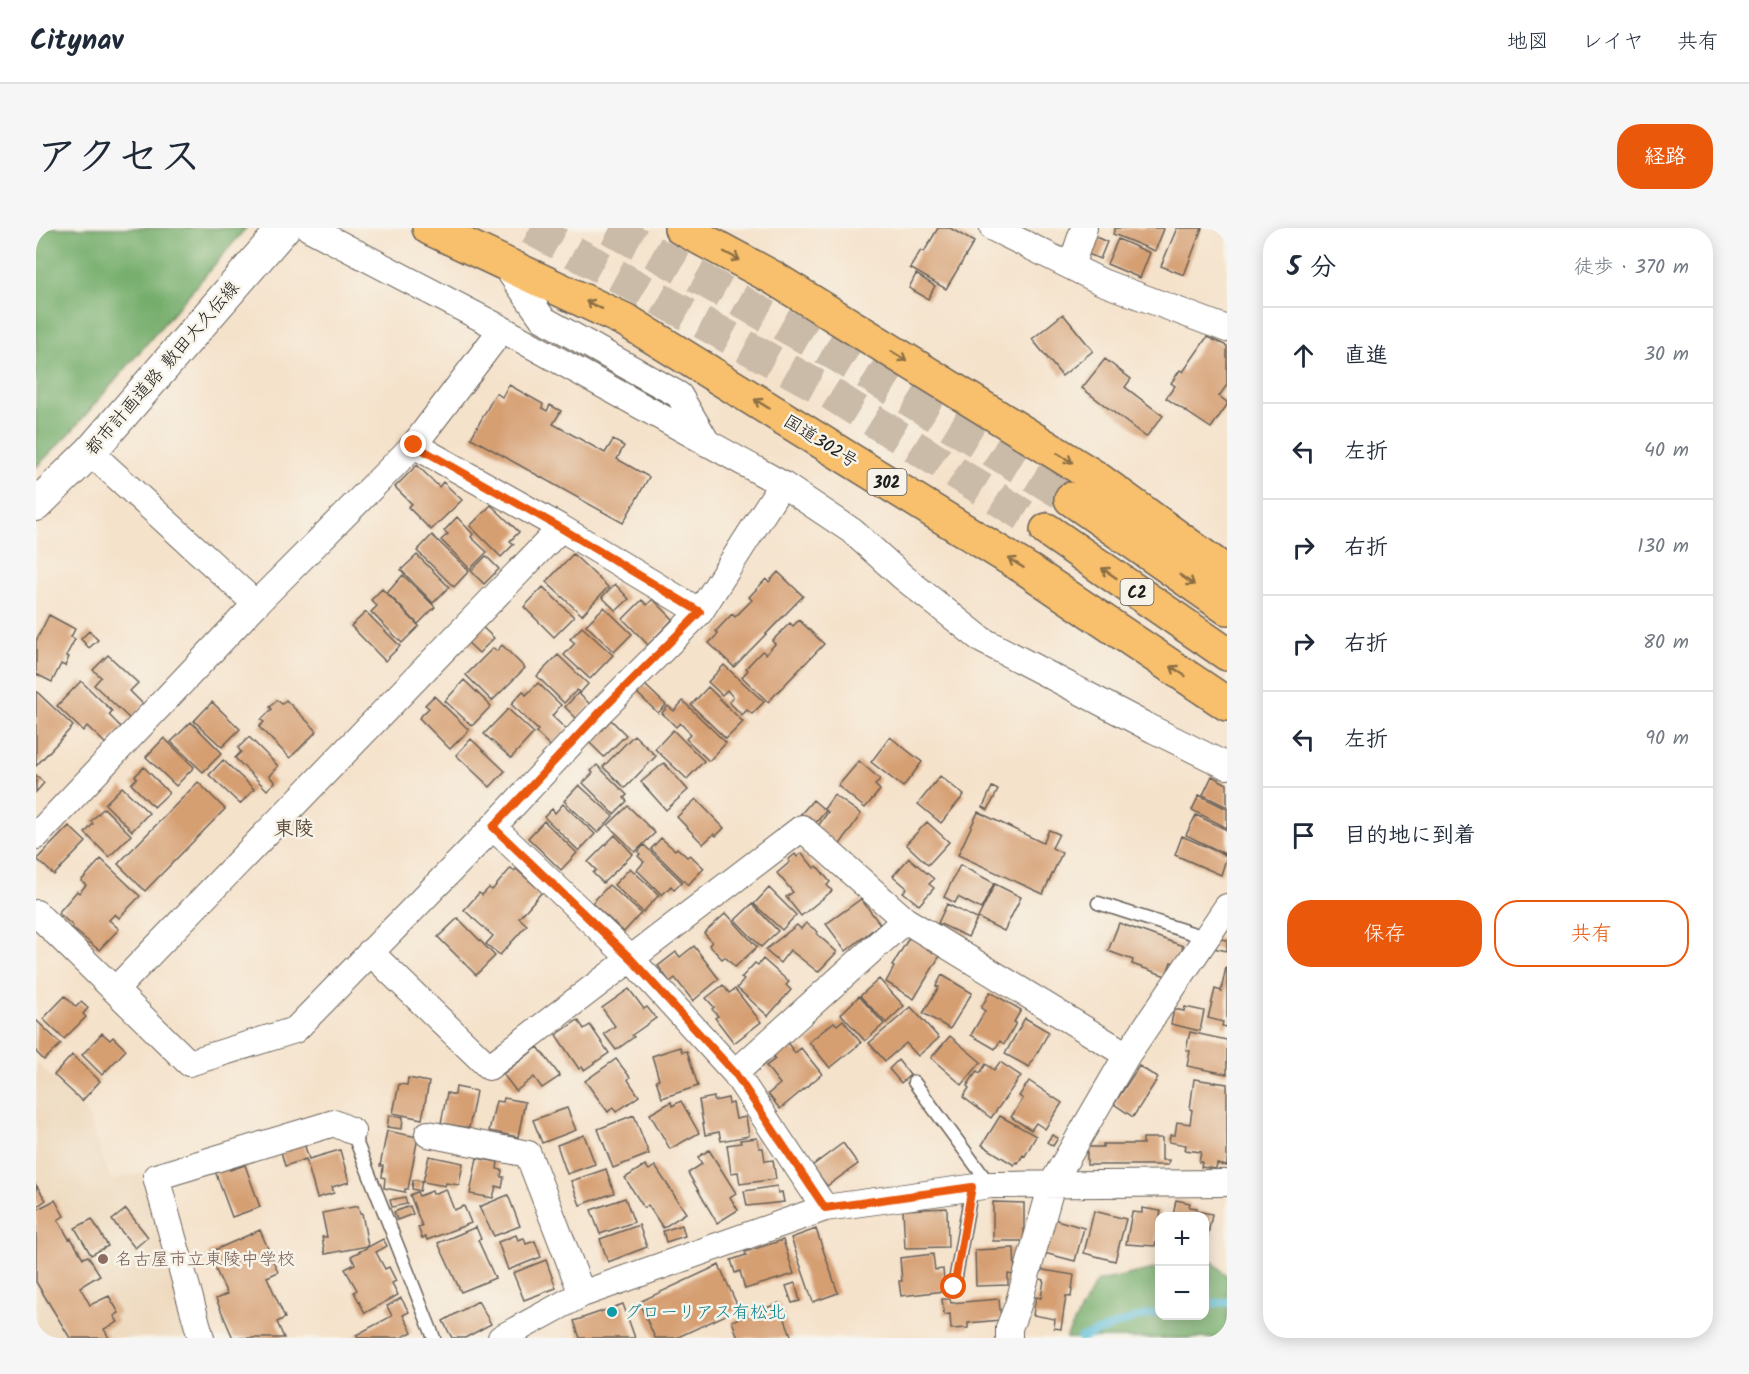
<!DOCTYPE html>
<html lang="ja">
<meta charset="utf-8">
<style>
body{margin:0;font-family:Kalam,"Klee One",sans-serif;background:#f6f6f7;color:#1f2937}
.controls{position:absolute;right:18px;bottom:18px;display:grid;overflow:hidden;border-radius:12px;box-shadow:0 3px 15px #0003}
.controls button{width:54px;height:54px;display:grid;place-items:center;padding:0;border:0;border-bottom:2px solid #e0e1e3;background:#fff;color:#1f2937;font:30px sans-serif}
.stop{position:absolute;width:18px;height:18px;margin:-14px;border:4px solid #ea580c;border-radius:50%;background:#fff}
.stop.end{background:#ea580c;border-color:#fff;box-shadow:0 2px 6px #0008}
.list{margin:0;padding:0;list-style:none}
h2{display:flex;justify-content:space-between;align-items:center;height:78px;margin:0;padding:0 24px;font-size:26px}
h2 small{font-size:20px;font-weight:400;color:#747a83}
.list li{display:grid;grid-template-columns:39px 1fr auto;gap:18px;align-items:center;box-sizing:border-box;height:96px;padding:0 24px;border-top:2px solid #e0e1e3}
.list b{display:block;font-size:22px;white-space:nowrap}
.list em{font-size:20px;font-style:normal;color:#747a83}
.actions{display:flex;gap:12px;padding:18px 24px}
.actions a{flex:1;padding:14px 0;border:2px solid #ea580c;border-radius:24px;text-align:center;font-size:21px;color:#ea580c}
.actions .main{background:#ea580c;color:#fff}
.icon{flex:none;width:33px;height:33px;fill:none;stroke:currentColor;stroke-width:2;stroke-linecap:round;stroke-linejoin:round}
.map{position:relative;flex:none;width:1191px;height:1110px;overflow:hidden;border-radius:24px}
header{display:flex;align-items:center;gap:36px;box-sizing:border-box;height:84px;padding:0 30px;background:#fff;border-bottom:2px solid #e0e1e3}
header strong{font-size:28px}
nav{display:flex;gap:33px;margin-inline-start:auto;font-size:21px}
.intro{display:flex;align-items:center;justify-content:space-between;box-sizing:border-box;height:144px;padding:0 36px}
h1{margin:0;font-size:42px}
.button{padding:15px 27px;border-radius:24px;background:#ea580c;color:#fff;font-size:21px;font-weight:700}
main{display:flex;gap:36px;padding:0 36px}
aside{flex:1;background:#fff;border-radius:24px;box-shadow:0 3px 15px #0003}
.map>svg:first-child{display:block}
</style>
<header>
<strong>Citynav</strong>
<nav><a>地図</a><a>レイヤ</a><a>共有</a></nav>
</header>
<div class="intro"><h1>アクセス</h1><a class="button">経路</a></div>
<main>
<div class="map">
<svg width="1191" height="1110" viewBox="0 0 1191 1110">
<rect width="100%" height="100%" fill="#f7f3e8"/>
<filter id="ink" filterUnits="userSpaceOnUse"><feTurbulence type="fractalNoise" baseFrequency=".0167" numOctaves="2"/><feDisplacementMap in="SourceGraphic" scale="12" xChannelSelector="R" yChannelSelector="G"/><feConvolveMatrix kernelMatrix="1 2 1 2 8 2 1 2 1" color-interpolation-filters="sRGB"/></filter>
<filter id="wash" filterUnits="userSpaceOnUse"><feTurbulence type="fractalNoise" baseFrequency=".008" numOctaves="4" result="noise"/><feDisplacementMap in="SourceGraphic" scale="24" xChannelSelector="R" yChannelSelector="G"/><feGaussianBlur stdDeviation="1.35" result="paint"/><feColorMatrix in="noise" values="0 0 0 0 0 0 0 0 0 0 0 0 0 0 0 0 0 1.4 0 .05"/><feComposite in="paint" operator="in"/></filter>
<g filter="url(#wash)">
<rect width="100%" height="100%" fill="#f5e2cb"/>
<!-- built -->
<path fill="#edd7ba" d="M0 834 51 885 75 952 111 944 155 1110H0Z"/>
<!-- forest -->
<path fill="#74ad6c" stroke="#486444" stroke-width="1.5" d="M0 0H210L34 205 0 239Z
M1177 1034 1191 1048V1110H1030L1060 1054 1123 1040 1124 1088H1168L1169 1035Z"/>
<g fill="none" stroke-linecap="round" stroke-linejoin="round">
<!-- stream -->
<path stroke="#5cbdda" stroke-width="8" d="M1168 1076 1191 1074
M1045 1110 1099 1090 1124 1084"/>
</g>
<g id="blocks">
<!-- building -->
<path fill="#d69f72" d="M902 0H914L938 14 910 61 874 40 885 22 888 24Z
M1079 0H1126L1128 1 1119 23 1077 6Z
M1141 0H1166L1148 47 1125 38Z
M1053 6 1071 14 1064 31 1045 23Z
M1082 11 1114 25 1104 50 1071 36Z
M880 46 899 58 892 71 873 60Z
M1027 86 1057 123 1026 148 996 111Z
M1171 109 1191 118V157L1183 168 1191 174V177L1175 200 1130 170 1139 158 1135 155 1144 142 1147 144Z
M1069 131 1095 151 1089 159 1127 188 1110 209 1046 160Z
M473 157 507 176 506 180 511 183 514 177 525 183 517 196 569 225 577 212 588 218 581 231 613 249 587 295 435 210 460 165 466 169Z
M381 237 403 259 407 254 426 272 395 302 372 279 376 276 359 259Z
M455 277 483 304 474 313 478 316 465 329 434 298Z
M421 289 437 306 435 309 451 324 434 341 405 312 412 306 408 303Z
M396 307 433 343 418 359 381 323Z
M537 326 572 359 546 387 510 354Z
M381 327 413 359 397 375 365 342Z
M450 328 463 341 448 356 435 343Z
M742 344 767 368 698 439 673 415 682 406 680 403 696 386 699 389 716 372 713 369 730 351 733 354Z
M367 347 399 379 382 396 351 365Z
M579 356 593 371 580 383 566 369Z
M507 359 538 389 518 409 488 379Z
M346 361 383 398 366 415 335 384 341 378 335 372Z
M617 371 637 391 612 417 587 391 606 372 611 377Z
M568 379 596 406 578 424 550 397Z
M330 384 364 418 349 433 315 398Z
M13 387 39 401 35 409 39 411 30 428 33 429 29 438 25 436 16 454 0 446V413Z
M763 392 788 416 732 474 706 449 712 442 710 440 726 423 730 426 739 416 736 413 754 395 757 398Z
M443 396 458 410 443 425 428 411Z
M546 399 577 427 554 451 528 427 539 415 534 411Z
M53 403 62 412 53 420 45 411Z
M466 417 489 440 456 473 430 447 457 420 461 423Z
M72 427 102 455 94 463 108 477 95 492 58 457 65 449 57 442Z
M522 427 552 456 544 465 541 462 528 475 501 448Z
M688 437 728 474 716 486 711 482 706 487 693 474 697 469 691 462 686 467 672 454Z
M428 452 455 478 436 498 409 473Z
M45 453 76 483 73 487 86 500 70 516 51 498 47 503 21 478Z
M502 455 525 477 516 488 531 502 515 519 500 504 502 502 475 476 487 463 490 467Z
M608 456 630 477 622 485 600 464Z
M672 459 707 494 690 511 655 477Z
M0 463 37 498 0 538Z
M542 465 555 477 541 491 529 479Z
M398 468 433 502 414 521 383 490 393 480 389 477Z
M241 472 246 476 250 472 281 503 254 530 223 499 228 494 225 492 236 481 234 479Z
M647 473 690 515 673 533 650 511 655 506 644 495 640 499 626 485 632 478 638 483Z
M176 474 204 501 186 519 158 493Z
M472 481 498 505 475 530 448 506Z
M575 492 590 507 568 529 553 514Z
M155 494 186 525 167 544 135 514Z
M637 502 668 533 651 551 619 521Z
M598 507 620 528 589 560 567 539Z
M213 509 242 538 233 548 239 554 231 562 199 530 205 524 202 520Z
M854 509 886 534 867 559 835 534Z
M128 510 158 539 140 558 110 529Z
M435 511 469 543 454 559 420 527Z
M187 532 218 561 204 576 173 547Z
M823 533 844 551 839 557 844 562 829 580 802 558Z
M628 535 652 562 630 582 605 554Z
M561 537 591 567 588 570 591 573 578 586 547 555 557 545 555 543Z
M108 539 133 565 118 579 95 556 101 550 99 548Z
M0 547 8 555 0 564Z
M904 548 928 567 905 595 882 576Z
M1176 548 1191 556V579L1167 567Z
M162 554 189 581 109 663 82 636Z
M543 557 577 588 562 605 528 573Z
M86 559 113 585 96 603 69 576Z
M956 559 962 562 952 582 947 579Z
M798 567 825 586 803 618 780 601 792 584 788 581Z
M1163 567 1191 581V600L1156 582Z
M660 571 688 600 680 608 678 606 667 616 641 589Z
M777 572 790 583 777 598 764 587Z
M527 576 559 606 543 623 508 589 516 581 519 585Z
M592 578 619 605 599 624 572 597Z
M68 580 95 607 73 629 49 605 57 596 55 593Z
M942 584 1007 615 1013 602 1023 606 1016 620 1026 625 1007 666 922 627Z
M1160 587 1191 602V622L1189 626 1150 607Z
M508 593 541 625 525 642 492 610Z
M891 594 913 614 892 637 870 616Z
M33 598 50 614 18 647 1 631Z
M579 607 597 626 567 655 557 645 560 642 552 634Z
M1146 608 1191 628 1185 647 1139 627Z
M625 610 639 622 641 620 651 629 654 627 668 640 652 657 615 621Z
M608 617 646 654 638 662 635 658 626 667 601 642 608 634 602 628 604 626 602 624Z
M766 625 778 640 781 638 794 654 791 657 796 663 765 688 750 669 757 664 741 645 754 634 752 632 759 626 761 629Z
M873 630 898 651 893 656 898 660 883 677 867 664 871 660 857 648Z
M65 631 104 668 83 690 79 686 73 692 83 701 63 722 36 700 37 698 22 685 41 663 43 665 50 657 45 653Z
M924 637 958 655 945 681 922 669 919 675 908 669Z
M475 640 478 643 480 641 506 664 483 690 491 697 464 727 450 716 457 708 428 682 443 665 446 667 453 660 456 662Z
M594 640 623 667 607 684 578 657Z
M959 656 985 669 968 703 942 690Z
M573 657 605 685 588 704 556 675Z
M733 660 760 687 746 702 718 676Z
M825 671 844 696 810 723 790 696Z
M716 676 742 703 725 719 699 692Z
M911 676 941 691 932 709 902 695Z
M690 685 721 719 699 739 689 729 686 731 673 717 676 714 668 705Z
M422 690 459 728 440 747 402 709Z
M770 695 782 704 781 706 801 724 782 744 754 722 744 735 729 722 761 697 765 701Z
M1083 695 1147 718 1141 736 1135 734 1130 748 1096 736 1097 732 1072 723Z
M874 708 905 726 878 771 850 754 858 739 856 738Z
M1179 710 1191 712V723L1177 720Z
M658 718 683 751 657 773 639 750 634 754 622 738 640 724 644 729Z
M727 731 753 754 750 757 755 762 732 788 701 760 708 752 705 750 719 735 722 737Z
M1190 739H1191V799L1186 798 1187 794 1172 790 1179 761 1185 763Z
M906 747 936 765 914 801 887 785 903 759 900 758Z
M843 751 868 778 850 795 824 768Z
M687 757 693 765 699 761 725 794 698 815 679 790 682 788 676 781 678 779 670 770Z
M593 761 608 781 611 779 620 790 596 807 598 809 580 822 568 806 579 798 566 780Z
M954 764 985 782 978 794 980 795 968 816 964 813 959 821 935 807 949 783 945 780Z
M29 768 40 779 45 774 52 780 47 786 50 789 28 811 7 791Z
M823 768 848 796 829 813 805 786Z
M875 779 903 810 882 828 870 815 849 833 833 815Z
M1149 779 1168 783 1164 803 1135 796 1138 781 1148 783Z
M989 790 1013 804 993 839 969 826Z
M0 792 25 816 8 832 0 824Z
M542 792 548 801 554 797 573 825 548 842 546 839 543 841 520 807Z
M807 792 825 815 794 840 773 814 798 794 801 797Z
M1154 804 1191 812V846L1151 838 1154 823 1150 822Z
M66 805 74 812 77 809 90 822 66 847 46 827Z
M914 808 945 834 926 857 895 830Z
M750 813 759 825 765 820 786 846 744 881 732 866 744 856 730 838 739 831 735 826Z
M502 819 524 848 506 860 498 849 480 863 467 846Z
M644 819 646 824 651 823 662 858 626 870 620 852 623 851 616 828Z
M36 827 64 853 46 873 18 847Z
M580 831 594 849 592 852 603 868 580 884 577 879 572 884 549 853Z
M862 832 874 847 865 855 853 841Z
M964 834 985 848 955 890 927 869 933 860 931 858 941 843 944 845 950 836 958 842Z
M1103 838 1122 850 1097 889 1078 876Z
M372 850 393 854 386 891 357 885 363 856 371 857Z
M1158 851 1191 856V938L1181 936 1180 941 1165 939 1166 934H1163L1165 924 1149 922 1150 917 1133 914 1134 907H1139L1141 894 1154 896 1156 882 1154 881Z
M993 853 1026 875 1009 901 1000 895 995 902 975 889 987 871 983 868Z
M420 859 440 863 433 900 405 895 411 865 419 867Z
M678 869V873L692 870 693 876 697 875 700 891 710 889 713 908 685 913 683 904 669 907 663 872Z
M468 870 489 874 482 909 453 903 460 873 467 874Z
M645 873 663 905 634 921 614 886 635 874 636 878Z
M531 880 540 902 506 915 497 892Z
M353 887 367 889 366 901 351 899Z
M598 887 613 926 577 940 562 901Z
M964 888 1000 908 989 928 987 927 982 935 980 934 978 937 946 917Z
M351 903 382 909 372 961H369V964L348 960 349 950 346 949 347 938H344Z
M548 907 559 936 531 946 521 917Z
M1016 907 1022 910 1017 918 1011 914Z
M721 910 723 920H727L729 933 737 932 740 951 704 956 702 944 695 945 691 917 705 915 704 912Z
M1107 910H1126V932H1133L1132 937H1051V919H1067V916H1107Z
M267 912 273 931 304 922 313 954 296 959 298 965 281 970 270 931 249 938 244 920Z
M807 915 822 936 791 958 776 938Z
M673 922 700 965 694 969 702 982 681 995 652 945 666 936 662 929Z
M393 928 427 935 423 957 410 955 409 958 387 954Z
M441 930 462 934 461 941 466 942 465 949H468L466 960 460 958 457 970 434 966Z
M209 937 224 979 196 989 179 943 192 938 194 942Z
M609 937 613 942 619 938 650 985 627 1000 612 977 608 980 589 950Z
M570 941 578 965 544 977 535 953Z
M377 952 386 953 384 963 376 961Z
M0 957 10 972 0 979Z
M741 958 742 965 746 964 748 974 711 978 708 963Z
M410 961 418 982 428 978 435 995 391 1012 390 1009 386 1010 382 999 386 998 374 967 381 964 383 968 396 963 397 966Z
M472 967 484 998 458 1008 443 979Z
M369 969 371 976 356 979 354 972Z
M589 970 598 994 564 1006 555 982Z
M19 972 28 988 22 992 33 1011 35 1010 47 1030 52 1028 64 1047 44 1059 54 1077 73 1068 83 1085 78 1088 82 1094 68 1101 73 1110H34L0 1054V982Z
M1140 972 1154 975 1153 979 1161 980V983L1176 986 1170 1017 1168 988H1137Z
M957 974 988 975V1013H957Z
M322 978 324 986 326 985 332 1018 289 1026 286 1009H291L286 985Z
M374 978 377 986 361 992 358 984Z
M911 980 912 1019 869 1020 867 982Z
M1106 980 1125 983 1119 1018 1090 1016 1096 984 1106 985Z
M90 981 112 1009 99 1020 76 992Z
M1058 983 1090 991 1079 1033 1048 1025Z
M56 991 72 1018 55 1027 39 1000Z
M1017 991 1048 1000 1039 1033 1008 1025Z
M603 997 611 1019 572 1034 564 1011Z
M646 997 649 1008 630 1014 627 1003Z
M440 999 445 1011 442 1012 459 1050 425 1064 402 1015Z
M780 1001 802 1065 777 1074 755 1010Z
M224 1002 242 1044 231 1049 249 1090 241 1094 248 1110H197L180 1071 191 1066 172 1025Z
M480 1007 482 1012 488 1010 490 1016 499 1013 505 1029 472 1042 462 1014Z
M347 1011 351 1018 340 1024 349 1041 353 1039 360 1053 356 1055 362 1067 329 1085 318 1064 321 1062 309 1041 319 1036 315 1028Z
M747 1012 758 1046 709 1061 704 1043 699 1045 695 1032 710 1027 709 1024Z
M978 1020 979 1047 972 1046V1057L940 1058 939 1022Z
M897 1026 899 1042 907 1041 909 1063 865 1068 863 1053H866L864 1030Z
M510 1032 520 1060 488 1072 477 1045Z
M683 1037 703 1081 640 1110H619L603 1074Z
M1001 1041 1038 1047 1035 1069 1030 1068 1025 1101 1018 1100 1019 1091 997 1087 1000 1069 1005 1070 1008 1052 1000 1050Z
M759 1055 764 1073 756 1075 750 1058Z
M365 1070 373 1084 367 1087 376 1104 365 1110H322L320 1107 356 1088 351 1078Z
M906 1071H914L915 1075 963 1071 965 1092 932 1095V1100L915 1101 914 1086 908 1087Z
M442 1073 455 1096 429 1110H416L407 1093Z
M743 1075 756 1110H702L696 1093Z
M587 1076 599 1110H544L538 1093Z"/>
</g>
</g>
<g filter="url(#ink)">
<use href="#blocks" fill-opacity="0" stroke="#686159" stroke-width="1.5"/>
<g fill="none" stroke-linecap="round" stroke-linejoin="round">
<!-- motorway-tunnel -->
<path stroke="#cabaa8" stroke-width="33" stroke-dasharray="33 16" stroke-linecap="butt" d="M494 0 787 161 1011 302
M574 0 802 128 1035 271"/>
<!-- service casing -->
<g stroke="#686159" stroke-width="15">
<path id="service" d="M1062 675 1171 710
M878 854 954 957
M316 903 398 1110
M918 1059 936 959"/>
</g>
<!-- minor casing -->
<g stroke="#686159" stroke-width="28">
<path id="minor" d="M273 0 466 101 746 256
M957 0 1066 54 1191 101
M467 35 507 91 643 167 672 216
M1035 38 1048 0
M378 217 525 300 664 384
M54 224 220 376
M457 599 594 730 699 845 789 980
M0 608 220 376 378 217 466 101
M0 685 153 835 259 802 457 599 565 483 664 384 746 256 816 303 867 349 946 412 1118 502 1191 538
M334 724 453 839 766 600 869 692 1091 827
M80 761 525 300
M699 845 869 692
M392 906 492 926 546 1066
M165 1110 120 949 298 895 316 903
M465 1110 546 1066 789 980 955 957 1191 955
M973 1110V1100L982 1077 1016 956 1091 827 1191 679"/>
</g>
<!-- tertiary casing -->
<g stroke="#686159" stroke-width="34">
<path id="tertiary" d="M0 277 54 224 248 0"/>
</g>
<!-- trunk casing -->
<g stroke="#686159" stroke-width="36">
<path id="trunk" d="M393 0 591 93 992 342 1191 476
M645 0 736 49 1059 249 1191 345"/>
</g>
<!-- motorway casing -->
<g stroke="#686159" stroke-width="36">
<path id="motorway" d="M1035 271 1191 380
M1011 302 1191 426"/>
</g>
<!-- service -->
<use href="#service" stroke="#fff" stroke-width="12"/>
<!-- minor -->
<use href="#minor" stroke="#fff" stroke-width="26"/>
<!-- tertiary -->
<use href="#tertiary" stroke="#fff" stroke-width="32"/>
<!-- trunk -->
<use href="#trunk" stroke="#f8bf6c" stroke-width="33"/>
<!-- motorway -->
<use href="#motorway" stroke="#f8bf6c" stroke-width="33"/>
</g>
<!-- one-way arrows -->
<defs><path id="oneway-shaft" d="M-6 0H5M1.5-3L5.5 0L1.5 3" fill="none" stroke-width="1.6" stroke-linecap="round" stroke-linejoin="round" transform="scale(1.5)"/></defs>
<g stroke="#8a6e44">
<use href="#oneway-shaft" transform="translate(696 28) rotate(28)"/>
<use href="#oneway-shaft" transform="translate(558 77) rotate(-155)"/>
<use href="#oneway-shaft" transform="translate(863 128) rotate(32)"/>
<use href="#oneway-shaft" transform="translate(726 176) rotate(-148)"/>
<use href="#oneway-shaft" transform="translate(1029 230) rotate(32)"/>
<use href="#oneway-shaft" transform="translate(980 335) rotate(-148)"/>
<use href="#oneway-shaft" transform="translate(1073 345) rotate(-146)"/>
<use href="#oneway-shaft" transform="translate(1151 352) rotate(35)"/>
<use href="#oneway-shaft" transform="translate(1142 443) rotate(-146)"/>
</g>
</g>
<g fill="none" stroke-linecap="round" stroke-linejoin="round" filter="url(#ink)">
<!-- route -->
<path stroke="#ea580c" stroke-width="8" d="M378 217 525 300 664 384 565 483 457 599 594 730 699 845 789 980 936 959 918 1059"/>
</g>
<!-- markers -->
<circle fill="#8d6e63" stroke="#f7f3e8" stroke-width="2" cx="67" cy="1031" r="6"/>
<circle fill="#0f9aa8" stroke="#f7f3e8" stroke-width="2" cx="576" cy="1084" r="6"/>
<g text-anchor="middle" stroke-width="5" stroke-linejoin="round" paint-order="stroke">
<!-- shield labels -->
<g fill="#f7f3e8" stroke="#5e5c59" stroke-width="1.5">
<rect x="831.5" y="241" width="39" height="26" rx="4.5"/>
<rect x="1084.5" y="351" width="33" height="26" rx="4.5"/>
</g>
<g font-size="16" font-weight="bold" fill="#1c1c1c">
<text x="851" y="260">302</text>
<text x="1101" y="370">C2</text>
</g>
<!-- street labels -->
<g font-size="18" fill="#1c1c1c" stroke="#f7f3e8">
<text transform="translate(126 140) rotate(-49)" y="6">都市計画道路 敷田大久伝線</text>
<text transform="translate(785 213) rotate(32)" y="6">国道302号</text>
</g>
<!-- education labels -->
<g font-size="18" fill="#785e54" stroke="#f7f3e8" text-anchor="start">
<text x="79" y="1037">名古屋市立東陵中学校</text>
</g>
<!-- culture labels -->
<g font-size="18" fill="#0d838f" stroke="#f7f3e8" text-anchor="start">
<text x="588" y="1090">グローリアス有松北</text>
</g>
<!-- neighbourhood labels -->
<g font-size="20" font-weight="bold" fill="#5d4a3a" stroke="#f7f3e8">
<text x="258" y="607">東陵</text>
</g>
</g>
</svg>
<div class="controls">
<button>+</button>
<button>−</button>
</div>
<div class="stop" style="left:918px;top:1059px"></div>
<div class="stop end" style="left:378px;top:217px"></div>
</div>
<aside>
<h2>5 分<small>徒歩 · 370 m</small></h2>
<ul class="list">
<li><svg class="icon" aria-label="ahead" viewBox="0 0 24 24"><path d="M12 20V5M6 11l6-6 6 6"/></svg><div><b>直進</b></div><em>30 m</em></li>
<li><svg class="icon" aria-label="left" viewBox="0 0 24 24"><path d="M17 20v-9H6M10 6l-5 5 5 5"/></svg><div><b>左折</b></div><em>40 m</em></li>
<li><svg class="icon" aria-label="right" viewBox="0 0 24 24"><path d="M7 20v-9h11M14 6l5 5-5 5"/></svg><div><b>右折</b></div><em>130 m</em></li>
<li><svg class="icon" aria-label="right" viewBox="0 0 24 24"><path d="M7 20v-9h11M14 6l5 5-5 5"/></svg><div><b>右折</b></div><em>80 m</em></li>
<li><svg class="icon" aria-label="left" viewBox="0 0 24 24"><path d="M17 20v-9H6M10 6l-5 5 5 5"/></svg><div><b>左折</b></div><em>90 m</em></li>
<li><svg class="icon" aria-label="arrive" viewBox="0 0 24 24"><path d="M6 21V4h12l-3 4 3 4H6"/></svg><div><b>目的地に到着</b></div></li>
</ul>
<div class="actions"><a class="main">保存</a><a>共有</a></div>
</aside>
</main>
